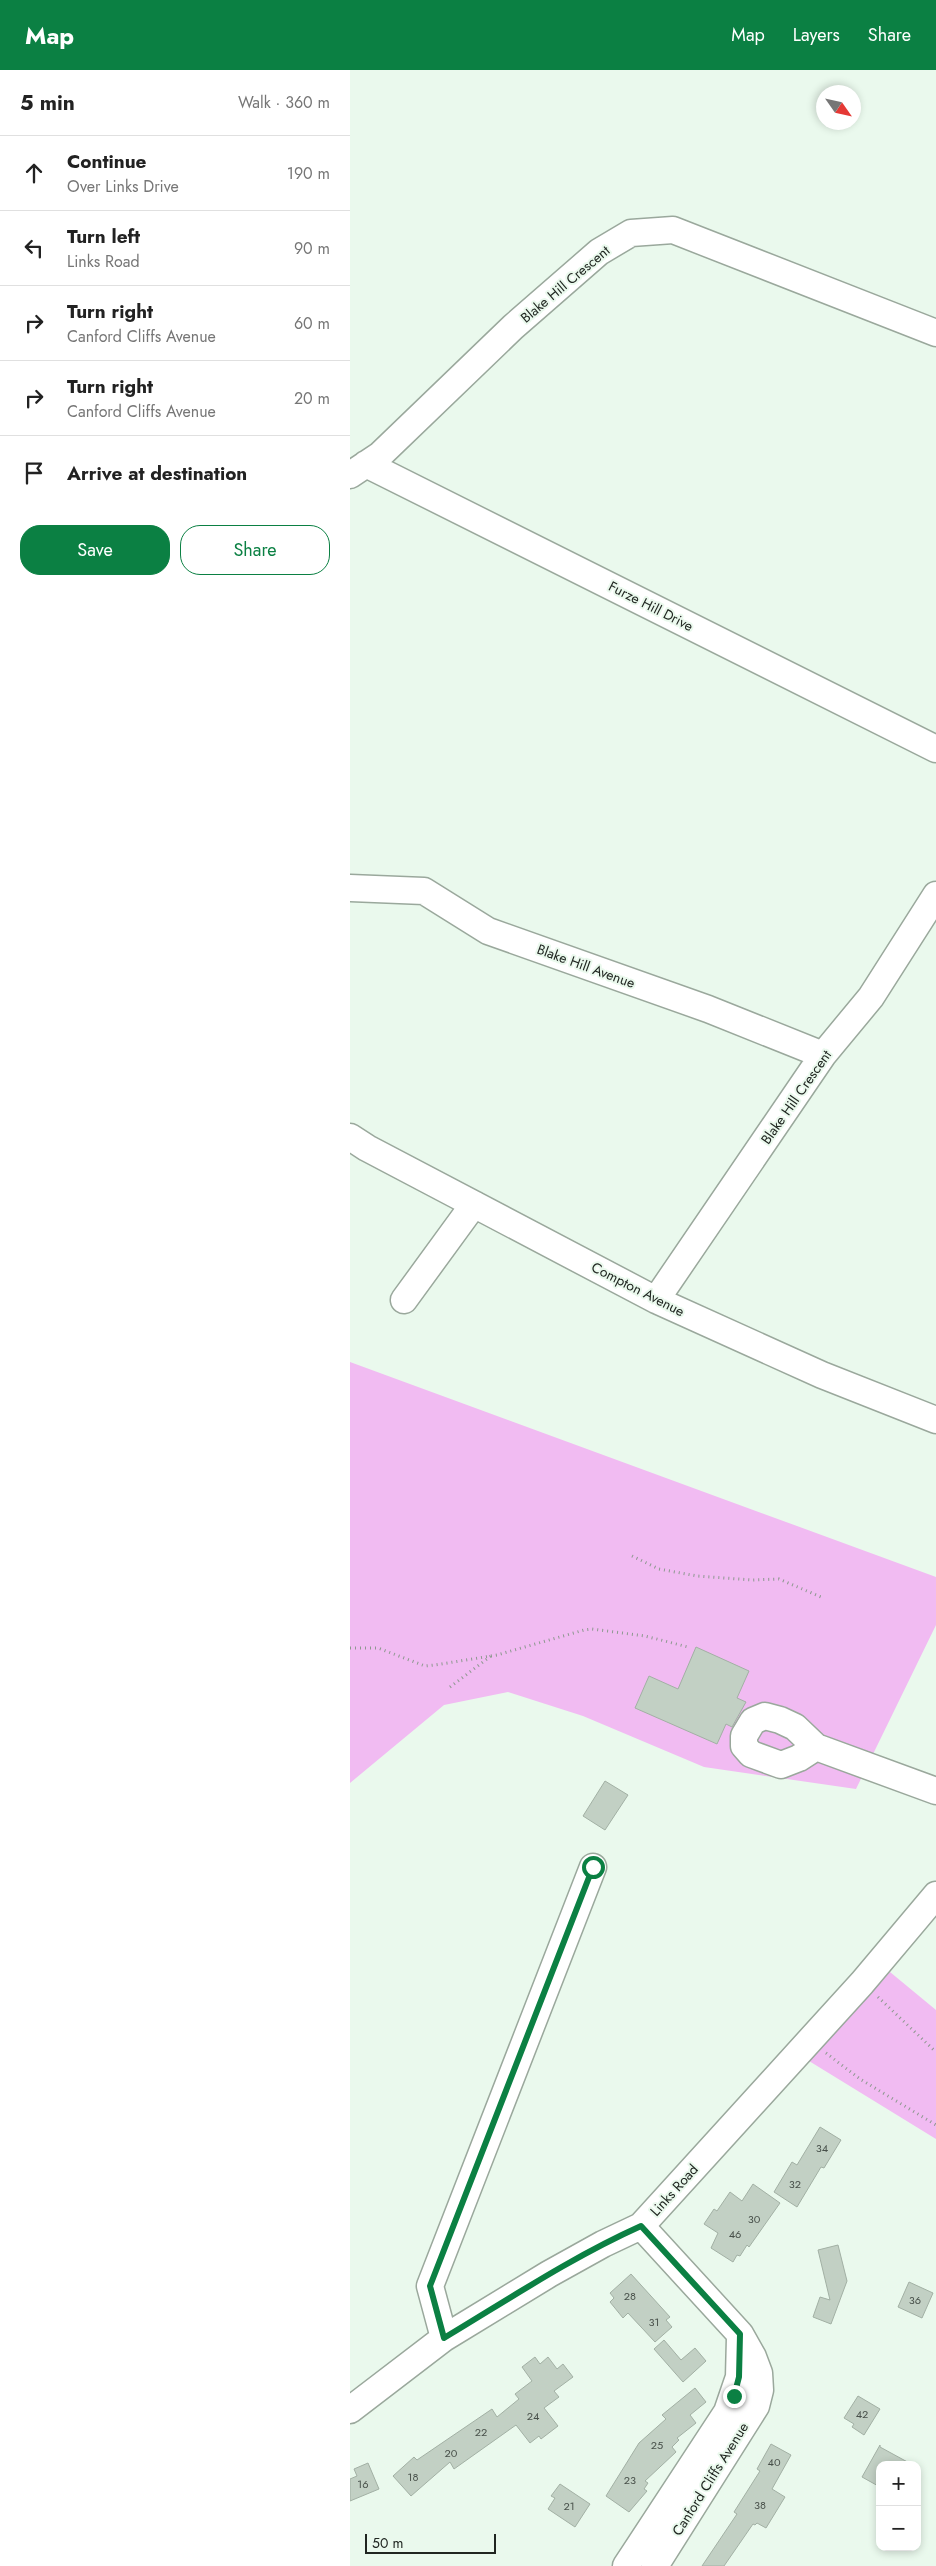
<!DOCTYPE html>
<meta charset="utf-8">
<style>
body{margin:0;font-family:Jost,sans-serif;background:#f6f6f6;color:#222}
.controls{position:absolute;right:15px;bottom:15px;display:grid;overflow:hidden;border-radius:10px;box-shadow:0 2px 8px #0003}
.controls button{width:45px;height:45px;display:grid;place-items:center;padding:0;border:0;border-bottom:1px solid #e0e0e0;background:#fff;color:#222;font:25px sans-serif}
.compass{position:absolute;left:466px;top:15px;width:45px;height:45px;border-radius:50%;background:#fff;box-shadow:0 2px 8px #0003;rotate:124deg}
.scale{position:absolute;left:15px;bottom:12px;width:131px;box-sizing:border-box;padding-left:5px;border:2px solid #202621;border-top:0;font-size:14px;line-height:18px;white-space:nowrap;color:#202621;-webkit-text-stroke:4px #eaf9ed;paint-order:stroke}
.stop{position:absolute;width:15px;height:15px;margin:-11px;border:4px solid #0b8043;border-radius:50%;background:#fff}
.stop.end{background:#0b8043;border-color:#fff;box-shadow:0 1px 5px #0008}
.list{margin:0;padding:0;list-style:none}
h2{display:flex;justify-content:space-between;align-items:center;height:65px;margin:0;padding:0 20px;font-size:21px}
h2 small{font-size:16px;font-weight:400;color:#767676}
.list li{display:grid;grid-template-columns:32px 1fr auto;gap:15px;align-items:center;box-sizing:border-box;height:75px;padding:0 20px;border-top:1px solid #e0e0e0}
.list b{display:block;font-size:19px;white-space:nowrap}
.list p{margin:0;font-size:16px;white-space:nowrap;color:#767676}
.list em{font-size:16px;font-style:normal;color:#767676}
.actions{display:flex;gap:10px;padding:15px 20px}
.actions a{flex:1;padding:11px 0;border:1px solid #0b8043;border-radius:20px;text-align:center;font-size:18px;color:#0b8043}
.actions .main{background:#0b8043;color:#fff}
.icon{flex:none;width:28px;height:28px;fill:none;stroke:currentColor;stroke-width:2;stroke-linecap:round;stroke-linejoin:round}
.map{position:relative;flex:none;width:586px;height:2496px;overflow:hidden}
header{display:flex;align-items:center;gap:30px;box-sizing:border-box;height:70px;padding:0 25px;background:#0b8043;color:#fff}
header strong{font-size:24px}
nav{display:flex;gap:28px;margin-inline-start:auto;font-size:18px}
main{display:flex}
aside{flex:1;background:#fff}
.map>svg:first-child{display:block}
</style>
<header>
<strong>Map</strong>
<nav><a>Map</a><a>Layers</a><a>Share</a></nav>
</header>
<main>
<aside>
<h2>5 min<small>Walk · 360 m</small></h2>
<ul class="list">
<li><svg class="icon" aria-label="ahead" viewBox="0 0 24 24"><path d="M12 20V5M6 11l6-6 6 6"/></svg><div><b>Continue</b><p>Over Links Drive</p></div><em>190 m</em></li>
<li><svg class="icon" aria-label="left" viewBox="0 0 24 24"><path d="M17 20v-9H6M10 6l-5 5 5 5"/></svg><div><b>Turn left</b><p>Links Road</p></div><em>90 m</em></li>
<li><svg class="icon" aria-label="right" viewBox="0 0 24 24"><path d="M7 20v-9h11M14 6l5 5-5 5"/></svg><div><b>Turn right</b><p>Canford Cliffs Avenue</p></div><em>60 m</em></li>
<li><svg class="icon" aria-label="right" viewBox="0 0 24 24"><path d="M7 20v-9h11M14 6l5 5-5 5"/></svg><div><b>Turn right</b><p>Canford Cliffs Avenue</p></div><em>20 m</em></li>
<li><svg class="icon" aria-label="arrive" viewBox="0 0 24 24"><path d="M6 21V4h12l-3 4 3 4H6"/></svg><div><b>Arrive at destination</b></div></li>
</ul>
<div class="actions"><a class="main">Save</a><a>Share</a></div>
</aside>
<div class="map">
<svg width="586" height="2496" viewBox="0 0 586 2496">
<rect width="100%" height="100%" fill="#eaf9ed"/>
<!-- green -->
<path fill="#f1bbf2" d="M0 1292 586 1507V1555L506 1719 354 1697 233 1646 158 1622 94 1635 0 1713Z
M540 1902 586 1940V2069L459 1991Z"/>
<!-- building -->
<path fill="#c2d0c4" stroke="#a2b0a4" d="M346 1577 399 1601 387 1628 396 1632 382 1657 376 1654 367 1674 285 1638 299 1606 328 1619Z
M255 1711 278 1725 255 1760 233 1746Z
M470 2057 491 2070 474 2098 471 2097 447 2137 424 2122 442 2092 447 2095Z
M403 2114 430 2133 399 2177 397 2175 390 2186 387 2185 383 2192 361 2178 368 2163 354 2154 364 2139 367 2141 380 2122 392 2131Z
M488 2175 497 2211 481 2254 463 2247 470 2227 480 2230 468 2180Z
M281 2204 320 2247 316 2250 322 2257 305 2272 278 2243 273 2248 260 2232 264 2228 260 2223Z
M559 2212 583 2223 572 2248 548 2237Z
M314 2270 331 2290 345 2278 356 2291 333 2312 304 2279Z
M185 2287 190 2294 198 2287 207 2299 213 2294 223 2307 204 2321 209 2327 194 2338 208 2356 191 2369 189 2366 180 2373 166 2355 104 2399 100 2392 61 2426 43 2406 64 2387 67 2390 142 2339 147 2347 169 2329 165 2324 182 2311 172 2297Z
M345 2318 356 2332 340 2345 346 2353 327 2368 329 2370 322 2377 326 2382 295 2411 298 2413 294 2419 297 2421 279 2442 256 2426 289 2373 316 2349 312 2345Z
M508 2326 530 2339 514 2365 502 2357 504 2354 494 2348Z
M421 2374 441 2385 422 2419 435 2427 416 2458 407 2453 405 2455 403 2454 374 2496H352L387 2444 384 2442 410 2401 407 2399Z
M530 2375V2377L563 2395H530V2417L512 2407Z
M18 2393 29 2419 0 2431V2409L7 2406 4 2399Z
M210 2414 240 2434 225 2457 198 2439 205 2428 201 2426Z"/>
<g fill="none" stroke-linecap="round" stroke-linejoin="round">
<!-- minor casing -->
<g stroke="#9aa89c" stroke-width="29">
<path id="minor" d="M16 394 586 679
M0 405 30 385 163 257 249 182 281 163 323 160 586 263
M0 818 74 821 138 861 358 939 473 985
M0 1067 17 1078 306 1230 472 1305 586 1350
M54 1230 124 1134
M306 1230 473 985 521 927 586 825
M466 1677 449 1688 431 1695 401 1684 394 1676V1666L403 1651 415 1646 430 1650 445 1657 466 1677 586 1721
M291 2156 390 2264 403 2287 409 2303 410 2320 406 2336 305 2496
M94 2268 80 2216 243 1797
M0 2340 94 2268 199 2204 253 2174 291 2156 512 1913 586 1825
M276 2496 377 2342 389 2307 390 2267"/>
</g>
<!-- path -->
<path stroke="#8d988f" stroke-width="3" stroke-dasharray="1 4" stroke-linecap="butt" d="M282 1486 309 1499 347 1506 402 1510 429 1509 471 1527
M0 1578H28L75 1596 85 1595 147 1585 234 1560 242 1559 295 1566 338 1577
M100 1617 141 1586
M528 1927 586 1982
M476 1983 510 2009 586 2055"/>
<!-- minor -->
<use href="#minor" stroke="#fff" stroke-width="26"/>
</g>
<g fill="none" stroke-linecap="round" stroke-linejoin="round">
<!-- route -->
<path stroke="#0b8043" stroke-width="6" d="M243 1797 80 2216 94 2268C159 2229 222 2187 291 2156L390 2264 389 2307 384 2326"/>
</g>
<g text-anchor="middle" stroke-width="4" stroke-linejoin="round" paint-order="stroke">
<!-- number labels -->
<g font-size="11" fill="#48504a">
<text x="472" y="2082">34</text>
<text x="445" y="2118">32</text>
<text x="404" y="2153">30</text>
<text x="385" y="2168">46</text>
<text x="280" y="2230">28</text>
<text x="565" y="2234">36</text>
<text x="304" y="2256">31</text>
<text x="512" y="2348">42</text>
<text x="183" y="2350">24</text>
<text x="131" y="2366">22</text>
<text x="307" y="2379">25</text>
<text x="101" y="2387">20</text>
<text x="424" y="2396">40</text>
<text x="63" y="2411">18</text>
<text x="280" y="2414">23</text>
<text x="13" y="2418">16</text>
<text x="410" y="2439">38</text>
<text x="219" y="2440">21</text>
</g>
<!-- street labels -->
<g font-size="14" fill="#202621" stroke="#eaf9ed">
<text transform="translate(215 214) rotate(-40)" y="5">Blake Hill Crescent</text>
<text transform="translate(301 536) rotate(27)" y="5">Furze Hill Drive</text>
<text transform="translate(236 896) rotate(20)" y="5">Blake Hill Avenue</text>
<text transform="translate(446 1027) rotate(-55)" y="5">Blake Hill Crescent</text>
<text transform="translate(288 1219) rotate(27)" y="5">Compton Avenue</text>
<text transform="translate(324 2120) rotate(-48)" y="5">Links Road</text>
<text transform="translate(360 2409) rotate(-58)" y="5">Canford Cliffs Avenue</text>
</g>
</g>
</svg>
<div class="controls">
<button>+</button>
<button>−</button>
</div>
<svg class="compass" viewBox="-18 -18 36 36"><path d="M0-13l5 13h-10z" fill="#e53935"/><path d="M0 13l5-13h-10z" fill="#767676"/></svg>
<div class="scale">50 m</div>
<div class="stop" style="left:243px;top:1797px"></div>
<div class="stop end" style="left:384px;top:2326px"></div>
</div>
</main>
